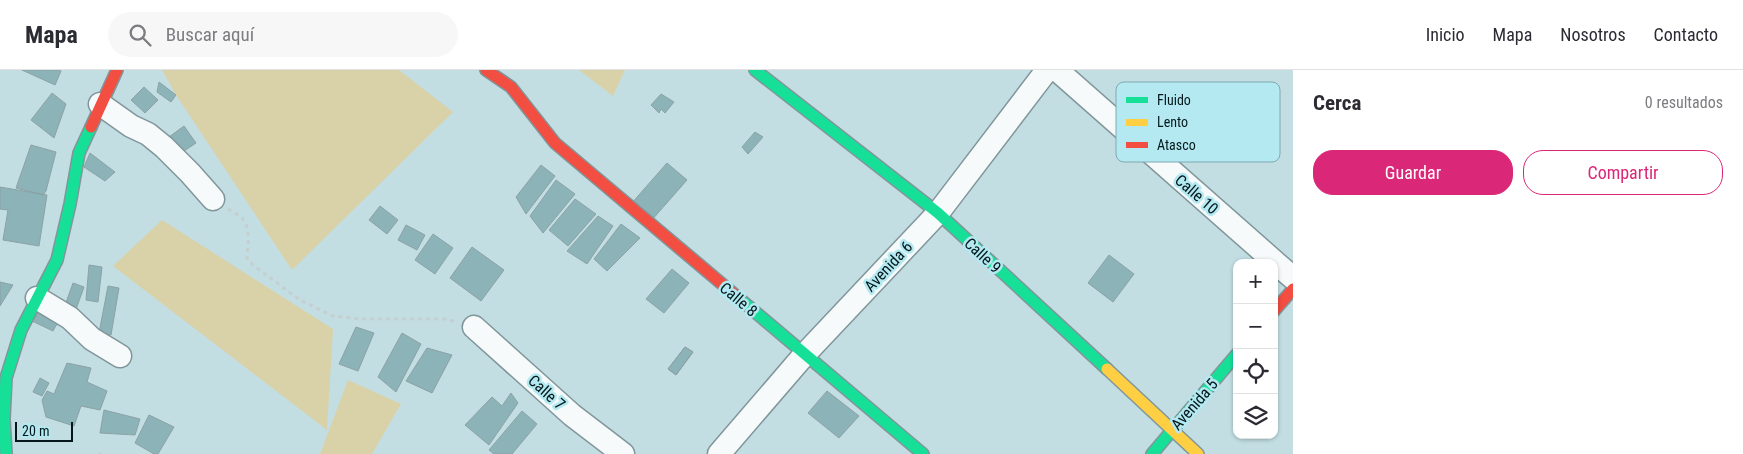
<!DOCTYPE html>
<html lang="es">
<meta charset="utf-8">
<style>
body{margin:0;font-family:"Roboto Condensed",sans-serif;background:#f7f7f7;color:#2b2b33}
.controls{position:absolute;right:15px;bottom:15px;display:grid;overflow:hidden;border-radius:10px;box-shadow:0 1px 4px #0004}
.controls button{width:45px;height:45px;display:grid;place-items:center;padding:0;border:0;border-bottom:1px solid #e1e1e2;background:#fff;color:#2b2b33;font:25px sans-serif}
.scale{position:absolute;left:15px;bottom:12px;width:58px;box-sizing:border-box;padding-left:5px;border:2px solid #04181b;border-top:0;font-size:14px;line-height:18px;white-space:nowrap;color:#04181b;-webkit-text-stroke:4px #b4e9f1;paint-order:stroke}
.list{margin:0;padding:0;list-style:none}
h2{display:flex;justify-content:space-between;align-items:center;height:65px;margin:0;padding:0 20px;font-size:21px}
h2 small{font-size:16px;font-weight:400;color:#7c7c81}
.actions{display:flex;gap:10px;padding:15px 20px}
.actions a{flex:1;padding:11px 0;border:1px solid #db2777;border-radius:20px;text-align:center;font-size:18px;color:#db2777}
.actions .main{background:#db2777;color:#fff}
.icon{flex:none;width:28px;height:28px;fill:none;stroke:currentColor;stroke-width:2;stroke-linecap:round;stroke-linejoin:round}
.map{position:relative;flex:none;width:1293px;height:384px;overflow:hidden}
header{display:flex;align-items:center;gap:30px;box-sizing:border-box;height:70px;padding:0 25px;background:#fff;border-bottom:1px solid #e1e1e2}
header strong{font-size:24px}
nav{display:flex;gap:28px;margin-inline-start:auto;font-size:18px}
.search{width:350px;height:45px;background:#f7f7f7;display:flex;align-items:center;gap:12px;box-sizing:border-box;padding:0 18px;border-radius:28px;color:#7c7c81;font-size:19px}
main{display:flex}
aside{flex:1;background:#fff}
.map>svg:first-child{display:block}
</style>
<header>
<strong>Mapa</strong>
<div class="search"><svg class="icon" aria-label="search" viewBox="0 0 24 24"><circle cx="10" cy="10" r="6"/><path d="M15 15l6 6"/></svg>Buscar aquí</div>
<nav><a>Inicio</a><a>Mapa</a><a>Nosotros</a><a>Contacto</a></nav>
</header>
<main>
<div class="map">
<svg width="1293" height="384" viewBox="0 0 1293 384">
<rect width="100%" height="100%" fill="#c2dee3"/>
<!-- green -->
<path fill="#d9d2a8" d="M162 0H399L453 42 292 200 176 25Z
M579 0H625L613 26Z
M162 150 333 259 327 360 113 196Z
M348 310 401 334 372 384H320Z"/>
<!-- building -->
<path fill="#8bb3b8" stroke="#8ca2a5" d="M22 0H59L61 1 55 15Z
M159 12 176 25 171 32 157 22Z
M144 17 158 30 145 43 131 30Z
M52 23 66 34 54 68 31 50Z
M661 24 674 32 665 43 661 39 659 43 651 35Z
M184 56 196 73 181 83 169 67Z
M755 62 763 67 748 84 742 77Z
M31 75 56 82 46 121 43 125 16 118Z
M90 83 115 102 105 111 84 97Z
M667 93 687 110 651 151 631 134Z
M541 95 555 106 526 144 516 127Z
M556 110 575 124 543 163 530 146Z
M0 117 47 125 39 176 3 170 8 140 0 139Z
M575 129 596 144 568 176 549 160Z
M380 136 398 150 387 164 369 150Z
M598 146 613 156 587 194 567 181Z
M621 154 640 168 607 201 594 189Z
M406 155 425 165 417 180 398 170Z
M433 164 453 178 435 204 415 190Z
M472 177 504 200 481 231 450 208Z
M1109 185 1134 204 1113 232 1088 213Z
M89 195 102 197 98 232 86 230Z
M672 199 689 213 664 243 646 229Z
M0 212 13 215 0 236Z
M73 213 84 217 75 242 64 238Z
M108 216 119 218 111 265 99 263Z
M37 237 59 250 53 261 30 250Z
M356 257 374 263 358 301 339 294Z
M402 263 421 274 396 322 378 307Z
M685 277 693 282 676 305 668 299Z
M685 277 693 282 676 305 668 299Z
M427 278 452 285 432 323 406 311Z
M67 293 91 298 87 312 107 321 100 340 81 336 74 356 46 347 42 330 47 321 54 324Z
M40 308 49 313 42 326 33 322Z
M827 321 859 346 839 368 808 343Z
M511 323 518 333 489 375 465 355 492 327 502 336Z
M104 340 140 349 135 365 100 363Z
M522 341 537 354 512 384H494L489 380Z
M149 345 174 357 158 384H154L135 373Z"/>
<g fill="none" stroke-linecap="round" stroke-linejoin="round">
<!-- street casing -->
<g stroke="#81969a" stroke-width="25">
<path id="street" d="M1057 0 1293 208
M100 34 131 56 148 64 164 77 190 103 213 129
M37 228 70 248 92 269 120 286
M474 257 572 345 623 384
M719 384 805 284 938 143 1047 0"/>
</g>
<!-- fast casing -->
<g stroke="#81969a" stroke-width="14">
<path id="fast" d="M755 0 938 143 1107 299
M741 230 923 384
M6 384 4 349 6 308 21 260 57 190 70 134 79 83 91 57
M1152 384 1237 284"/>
</g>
<!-- slow casing -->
<g stroke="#81969a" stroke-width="14">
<path id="slow" d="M1107 299 1198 384"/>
</g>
<!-- jam casing -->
<g stroke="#81969a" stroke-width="14">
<path id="jam" d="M486 0 511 17 555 73 741 230
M91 57 117 0
M1274 241 1293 219"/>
</g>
<!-- path -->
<path stroke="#c6cfd0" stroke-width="3" stroke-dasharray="4 4" stroke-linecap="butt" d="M228 139C232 142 239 145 242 148 251 158 248 176 247 188L253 195 300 230 333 246 361 249H445L457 252
M99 383 100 384"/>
<!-- street -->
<use href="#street" stroke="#f6fafb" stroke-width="22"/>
<!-- fast -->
<use href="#fast" stroke="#16e098" stroke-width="11"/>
<!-- slow -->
<use href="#slow" stroke="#ffcf43" stroke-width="11"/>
<!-- jam -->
<use href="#jam" stroke="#f24e42" stroke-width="11"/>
</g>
<g text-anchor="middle" stroke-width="5" stroke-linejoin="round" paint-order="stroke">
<!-- street labels -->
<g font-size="16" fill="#04181b" stroke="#b4e9f1">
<text transform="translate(1197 124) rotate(41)" y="6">Calle 10</text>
<text transform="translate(983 185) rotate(43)" y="6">Calle 9</text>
<text transform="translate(888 196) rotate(-47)" y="6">Avenida 6</text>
<text transform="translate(739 229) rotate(40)" y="6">Calle 8</text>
<text transform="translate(547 322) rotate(42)" y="6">Calle 7</text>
<text transform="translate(1194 334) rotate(-49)" y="6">Avenida 5</text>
</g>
</g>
<!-- legend -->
<rect x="1116" y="12" width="164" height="80" rx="8" fill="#b4e9f1" stroke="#7faab1" stroke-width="1"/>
<rect x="1126" y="27" width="22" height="6" fill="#16e098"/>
<rect x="1126" y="49" width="22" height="7" fill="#ffcf43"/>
<rect x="1126" y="72" width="22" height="6" fill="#f24e42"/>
<g font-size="14" fill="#04181b">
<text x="1157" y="35">Fluido</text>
<text x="1157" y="57">Lento</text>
<text x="1157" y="80">Atasco</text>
</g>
</svg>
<div class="controls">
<button>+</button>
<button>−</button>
<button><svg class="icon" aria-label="locate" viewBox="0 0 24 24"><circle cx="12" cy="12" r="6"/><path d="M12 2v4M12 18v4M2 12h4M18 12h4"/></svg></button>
<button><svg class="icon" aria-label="layers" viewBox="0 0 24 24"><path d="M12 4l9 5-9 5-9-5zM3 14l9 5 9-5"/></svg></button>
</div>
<div class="scale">20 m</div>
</div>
<aside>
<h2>Cerca<small>0 resultados</small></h2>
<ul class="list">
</ul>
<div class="actions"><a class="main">Guardar</a><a>Compartir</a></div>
</aside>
</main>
